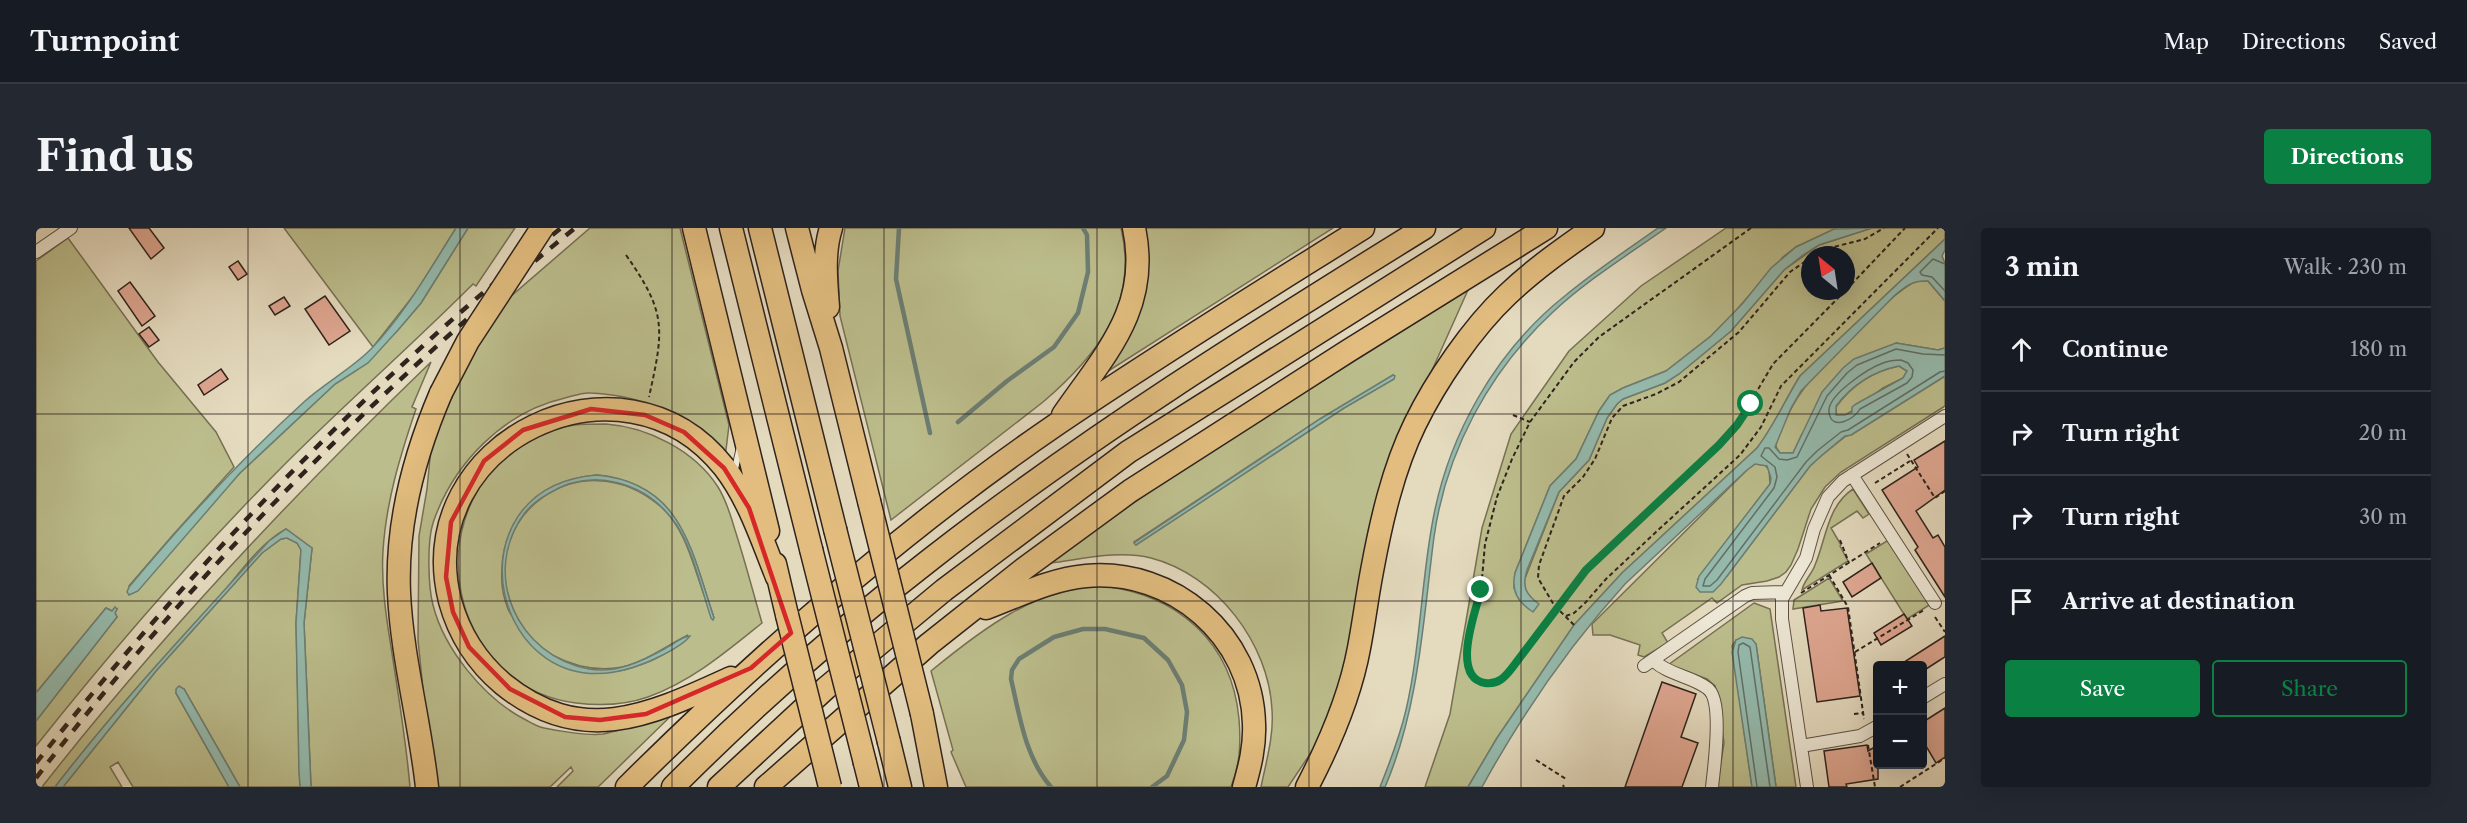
<!DOCTYPE html>
<meta charset="utf-8">
<style>
body{margin:0;font-family:"Libre Caslon Text",serif;background:#242831;color:#f1f3f6}
.controls{position:absolute;right:18px;bottom:18px;display:grid;overflow:hidden;border-radius:6px;box-shadow:0 6px 24px #0002}
.controls button{width:54px;height:54px;display:grid;place-items:center;padding:0;border:0;border-bottom:2px solid #363941;background:#171b24;color:#f1f3f6;font:30px sans-serif}
.compass{position:absolute;left:1765px;top:18px;width:54px;height:54px;border-radius:50%;background:#171b24;box-shadow:0 6px 24px #0002;rotate:330deg}
.stop{position:absolute;width:18px;height:18px;margin:-14px;border:4px solid #0b8043;border-radius:50%;background:#fff}
.stop.end{background:#0b8043;border-color:#fff;box-shadow:0 2px 6px #0008}
.list{margin:0;padding:0;list-style:none}
h2{display:flex;justify-content:space-between;align-items:center;height:78px;margin:0;padding:0 24px;font-size:26px}
h2 small{font-size:20px;font-weight:400;color:#9ea1a6}
.list li{display:grid;grid-template-columns:39px 1fr auto;gap:18px;align-items:center;box-sizing:border-box;height:84px;padding:0 24px;border-top:2px solid #363941}
.list b{display:block;font-size:22px;white-space:nowrap}
.list em{font-size:20px;font-style:normal;color:#9ea1a6}
.actions{display:flex;gap:12px;padding:18px 24px}
.actions a{flex:1;padding:14px 0;border:2px solid #0b8043;border-radius:6px;text-align:center;font-size:21px;color:#0b8043}
.actions .main{background:#0b8043;color:#fff}
.icon{flex:none;width:33px;height:33px;fill:none;stroke:currentColor;stroke-width:2;stroke-linecap:round;stroke-linejoin:round}
.map{position:relative;flex:none;width:1909px;height:559px;overflow:hidden;border-radius:6px}
header{display:flex;align-items:center;gap:36px;box-sizing:border-box;height:84px;padding:0 30px;background:#171b24;border-bottom:2px solid #363941}
header strong{font-size:28px}
nav{display:flex;gap:33px;margin-inline-start:auto;font-size:21px}
.intro{display:flex;align-items:center;justify-content:space-between;box-sizing:border-box;height:144px;padding:0 36px}
h1{margin:0;font-size:42px}
.button{padding:15px 27px;border-radius:6px;background:#0b8043;color:#fff;font-size:21px;font-weight:700}
main{display:flex;gap:36px;padding:0 36px}
aside{flex:1;background:#171b24;border-radius:6px;box-shadow:0 6px 24px #0002}
.map>svg:first-child{display:block}
</style>
<header>
<strong>Turnpoint</strong>
<nav><a>Map</a><a>Directions</a><a>Saved</a></nav>
</header>
<div class="intro"><h1>Find us</h1><a class="button">Directions</a></div>
<main>
<div class="map">
<svg width="1909" height="559" viewBox="0 0 1909 559">
<rect width="100%" height="100%" fill="#e4dabe"/>
<filter id="stains"><feTurbulence type="fractalNoise" baseFrequency=".00333" numOctaves="4"/><feColorMatrix values="0 0 0 0 .2 0 0 0 0 .09 0 0 0 0 .02 0 0 0 .5 -.17"/></filter>
<radialGradient id="worn" r=".72"><stop offset=".6" stop-color="#630" stop-opacity="0"/><stop offset="1" stop-color="#630" stop-opacity=".3"/></radialGradient>
<!-- green -->
<path fill="#bcbd8c" stroke="#767054" stroke-width="1.5" fill-rule="evenodd" d="M248 0H420L381 63 337 119Z
M432 0H479L440 58 437 56C376 117 311 174 250 235 161 324 78 420 0 518V493L81 389 79 385 81 381 76 383 70 380 0 465V33L32 10 122 134 180 204 198 239 136 308 93 358 95 364 204 245 299 156 321 142 362 102 385 75Z
M554 0H644L693 197 689 230C652 188 612 168 555 165 547 164 537 168 529 170 467 184 417 236 397 295 391 314 392 358 397 377 408 421 448 470 488 491 494 494 501 499 508 500 522 503 553 508 567 506 591 501 616 490 640 483L562 559H521L537 543 535 539 514 559H397L382 412 383 308 391 261 398 189 467 75Z
M809 0H1085C1103 75 1061 128 1007 174L855 292 804 88 802 43Z
M1105 0H1297L1066 147Z
M1690 0H1801L1760 19 1747 29 1696 87 1675 108 1630 143 1587 160 1574 167 1563 183 1540 231 1514 258 1479 345 1478 360 1497 372 1490 363 1488 353 1523 264 1553 232 1571 190 1581 176 1587 171 1629 155 1643 146 1695 103 1748 42 1783 17 1836 0H1909V11L1764 148C1749 172 1738 198 1721 220L1586 345 1538 397 1461 510 1432 559H1389L1414 486 1446 300 1475 206 1533 123 1605 58ZM1774 27H1810V63H1774Z
M1883 52 1892 53 1909 73V120L1902 122 1860 115 1766 206 1757 225H1744L1740 219 1741 211C1748 195 1754 180 1764 166 1779 142 1859 60 1883 52Z
M1432 62 1350 245 1314 419 1296 480 1280 517 1252 559H1225C1230 534 1238 508 1236 482 1233 416 1181 347 1115 330 1083 322 1047 331 1014 335L1015 331 1168 227ZM1357 147 1358 151 1308 180 1100 317 1098 314 1284 191Z
M395 134 376 179 380 181C364 228 350 274 347 323 345 355 350 388 355 419 362 465 370 512 374 559H275L268 395 276 320 250 301C223 316 203 346 183 369 126 430 70 493 19 559H6C125 407 256 268 395 134Z
M1863 138 1871 143 1867 150 1847 160 1816 183 1809 187H1800V179C1816 157 1838 143 1863 138Z
M1909 148V178L1805 244 1789 259 1775 281 1762 321 1755 337 1750 344 1743 349 1731 353 1706 357 1681 375 1676 370 1626 405 1632 415 1608 429 1602 427 1604 417 1574 407H1557L1556 396 1711 242 1719 236 1729 237 1733 242 1734 256 1662 351 1691 348 1774 238 1785 228 1810 208 1815 207Z
M570 196C612 199 659 223 682 259 690 272 695 288 699 302 709 333 717 364 726 395 690 424 656 453 612 469 589 477 564 478 540 475 509 471 482 458 461 435 386 353 424 216 538 197 548 196 559 196 570 196ZM561 247C646 255 655 322 678 390 675 387 671 374 668 367 657 337 649 299 624 278 545 210 436 290 478 383 487 402 498 416 516 427 539 439 561 444 586 439 611 433 630 418 652 407 636 425 611 436 588 442 574 445 562 443 547 441 514 436 504 427 485 400 481 394 475 388 472 381 467 369 465 353 466 341 467 288 510 251 561 247Z
M1817 261 1833 286 1827 290 1821 283 1795 300 1805 317 1804 318 1812 333 1766 362C1767 354 1776 346 1779 337 1790 312 1791 278 1817 261Z
M251 310 261 315 265 322 260 395 264 559H204L148 461 140 465 193 559H97L82 534 74 539 86 559H27L120 443 226 325 245 311Z
M1854 311 1895 376 1871 391 1830 326Z
M1793 350 1807 373 1757 381 1758 372Z
M1067 358C1142 367 1196 414 1203 491 1205 516 1204 536 1195 559H930L915 524 917 522 895 443C945 402 1000 359 1067 358Z
M1718 375 1734 381 1760 559H1740L1720 416 1700 412 1696 418 1716 559H1681L1688 515 1679 458 1671 451 1632 437Z"/>
<!-- water -->
<path fill="#95bbae" stroke="#6c7e74" stroke-width="1.5" fill-rule="evenodd" d="M420 0H432L385 75 362 102 332 135 299 156 204 245 102 363 93 367 91 364 93 359C148 293 205 231 269 173 290 154 317 140 336 120 370 84 394 41 420 0Z
M1622 0H1630C1592 27 1551 52 1517 84 1453 143 1410 224 1398 309 1387 393 1383 480 1349 559H1344C1354 534 1364 507 1370 482 1384 421 1385 358 1396 297 1411 209 1459 123 1530 67 1559 43 1591 22 1622 0Z
M1836 0 1783 17 1767 27 1748 42 1695 103 1643 146 1629 155 1587 171 1581 176 1571 190 1553 232 1523 264 1491 342C1486 358 1489 366 1503 376L1497 384C1482 374 1475 364 1479 345L1514 258 1540 231 1563 183 1574 167 1587 160 1630 143 1675 108 1707 75 1735 40 1760 19 1798 1Z
M1909 11V22L1906 28 1909 35V73L1892 53C1877 52 1870 58 1859 67L1765 163 1755 180 1739 219 1744 225H1757L1786 164 1807 140 1818 131 1860 115 1902 122 1909 120V148L1815 207 1809 208 1785 228 1774 238 1685 356 1677 364H1664L1660 359 1663 348 1734 256 1735 250 1731 238 1719 236 1711 242 1589 356C1533 418 1486 486 1446 559H1432L1461 510 1538 397 1586 345 1721 220C1738 198 1749 172 1764 148ZM1863 138 1871 143 1867 150 1820 176 1816 179V184L1809 187H1800V178C1816 157 1838 143 1863 138Z
M1357 147 1359 148 1358 151 1308 180 1100 317 1098 315 1284 191Z
M561 247C646 255 655 322 678 390L677 392 675 390C666 363 656 319 640 296 611 254 556 238 512 266 503 271 494 278 488 286 444 347 482 428 553 441 580 446 607 433 630 420 638 416 647 408 654 408 645 420 613 434 598 439 456 486 407 259 561 247Z
M250 301 276 320 268 395 275 559H264L263 544 260 395 265 322 261 315 251 310 245 311 226 325 120 443 27 559H19C85 473 160 394 233 313Z
M79 379 81 381 79 385 81 389 0 493V465L70 380 76 383Z
M1706 409 1716 411 1720 416 1740 559H1716L1696 424 1700 412Z
M143 458 148 461 204 559H193L140 465V461Z"/>
<g fill="none" stroke-linecap="round" stroke-linejoin="round">
<!-- shore -->
<path stroke="#626f66" stroke-width="1.5" d="M1909 36 1897 31 1884 44 1886 47 1896 49 1909 63
M1909 127 1887 126 1860 121 1821 137 1811 145 1791 168 1761 229 1751 232 1743 231 1733 220H1729L1725 228 1739 239 1741 249 1738 260 1669 351 1667 358H1674L1681 352 1770 234 1781 223 1805 204 1812 202 1904 144 1909 143
M1865 132 1872 135 1877 142 1876 149 1871 155 1824 181C1819 191 1795 204 1793 184 1791 167 1833 140 1847 135 1852 133 1859 132 1865 132Z
M1721 559 1702 424 1703 417 1707 415 1714 419 1734 559"/>
<!-- stream -->
<path stroke="#6c7e74" stroke-width="4.5" d="M863 0 860 51 894 205
M922 194 971 153 1018 119 1042 85 1052 44 1051 7 1047 0
M1015 559C989 529 984 489 975 451L976 442 983 431 1018 409 1047 401H1069L1108 410 1132 432 1146 457 1151 484 1148 512 1131 548 1116 559"/>
</g>
<!-- building -->
<path fill="#dea690" stroke="#2f231d" stroke-width="1.5" d="M93 0H113L128 20 115 31Z
M202 33 211 46 202 52 193 39Z
M94 54 119 88 106 98 82 63Z
M289 68 314 103 293 117 269 81Z
M248 69 254 78 239 87 233 78Z
M113 99 123 112 113 119 103 106Z
M185 141 192 151 168 167 162 157Z
M1909 213V262L1880 283 1897 310 1902 307 1909 319V369L1879 322 1882 319 1846 262 1882 239 1878 232Z
M1836 335 1845 350 1816 369 1807 354Z
M1784 377 1785 383 1811 380 1824 468 1781 474 1767 380Z
M1868 386 1876 398 1845 417 1838 405Z
M1909 408V429L1904 432 1887 443V438H1862Z
M1626 454 1660 466 1645 509 1662 515 1646 559H1589Z
M1909 480V529L1900 535 1887 513V494Z
M1831 517 1832 523 1842 517V551L1810 556 1811 559H1793L1788 523Z"/>
<g fill="none" stroke-linecap="round" stroke-linejoin="round">
<!-- service casing -->
<g stroke="#5c5145" stroke-width="8">
<path id="service" d="M698 245 704 219"/>
</g>
<!-- minor casing -->
<g stroke="#5c5145" stroke-width="14">
<path id="minor" d="M0 24 35 0
M1816 247 1899 375
M1618 433C1633 447 1655 448 1671 460 1688 471 1678 540 1676 559
M1608 438 1709 368 1716 365 1748 364
M1886 470 1909 456
M1765 518 1824 508 1842 498
M1771 559 1746 391V371L1770 330 1778 301 1792 269 1807 253 1909 188"/>
</g>
<!-- motorway casing -->
<g stroke="#2f231d" stroke-width="25">
<path id="motorway" d="M658 0 732 303
M695 0 775 321
M724 0 799 301
M761 0 777 62 795 120 833 273
M792 79C790 53 787 25 795 0
M1027 187C1069 126 1115 80 1098 0
M739 336 751 387
M950 380C982 368 1015 351 1050 348 1137 340 1216 408 1218 496 1219 518 1214 538 1208 559
M695 450C614 487 546 520 467 456 441 434 423 406 414 373 374 214 586 111 688 239 713 271 726 312 741 349
M886 486 900 559
M853 514 864 559
M829 535 835 559
M391 559C384 494 366 430 363 365 360 295 378 228 405 165
M591 559C724 427 866 302 1021 196 1121 128 1225 64 1327 0
M637 559C718 478 804 401 895 331 1051 209 1220 104 1388 0
M683 559 790 460 908 362 1092 224 1448 0
M730 559 893 416 989 340 1094 263 1312 123 1510 0
M1271 559C1294 515 1314 469 1323 420 1328 394 1331 369 1336 343 1345 294 1357 241 1379 196 1400 153 1436 100 1471 67 1497 42 1527 21 1557 0"/>
</g>
<!-- path -->
<path stroke="#2f231d" stroke-width="2" stroke-dasharray="4.5 3" stroke-linecap="butt" d="M1715 0 1563 109 1538 134 1494 194 1476 231 1461 269 1449 316 1445 362 1431 413 1433 441 1443 452 1457 455 1467 451 1550 342 1701 197 1737 136 1809 63
M590 27C631 85 628 101 613 169
M1778 27 1786 22 1829 11 1848 0
M1810 62 1869 0
M1477 187 1494 194
M1871 226 1899 270 1909 263
M1839 255 1874 233
M1804 312 1813 335
M1793 347 1812 379 1828 491
M1765 365 1844 315
M1530 388 1538 385 1549 375 1570 351 1620 304 1704 227 1725 199 1745 158 1902 0
M1899 389 1909 404
M1538 397 1518 377 1502 350 1503 337 1528 268 1547 249 1559 231 1576 190 1587 178 1620 166 1643 154 1703 104 1754 44 1774 30
M1819 424 1888 382
M1818 486 1827 485
M1832 517 1839 559
M1500 532 1530 551
M1527 557 1528 559
M1864 559 1909 530"/>
<!-- service -->
<use href="#service" stroke="#ede7d5" stroke-width="6"/>
<!-- minor -->
<use href="#minor" stroke="#ede7d5" stroke-width="12"/>
<!-- motorway -->
<use href="#motorway" stroke="#e2bd7f" stroke-width="22"/>
<!-- rail -->
<path stroke="#2f231d" stroke-width="4.5" stroke-dasharray="10 10" stroke-linecap="butt" d="M0 535C156 338 329 157 525 0
M0 550C157 346 339 162 539 0"/>
<!-- motorway-bridge casing -->
<g stroke="#2f231d" stroke-width="25" stroke-linecap="butt">
<path id="motorway-bridge" d="M405 165 432 113 506 0
M833 273 886 486
M799 301 853 514
M775 321 829 535
M751 387 794 559"/>
</g>
<!-- motorway-bridge -->
<use href="#motorway-bridge" stroke="#e2bd7f" stroke-width="22"/>
</g>
<g fill="none" stroke-linecap="round" stroke-linejoin="round">
<!-- route -->
<path stroke="#0b8043" stroke-width="8" d="M1445 362C1440 382 1414 449 1449 455 1462 457 1469 449 1476 440L1550 342 1683 217 1701 197 1715 176"/>
</g>
<!-- marked area -->
<path fill="none" stroke="#d62828" stroke-width="4.5" stroke-linejoin="round" d="M555 181 609 187 648 204 688 240 713 280 755 405 715 440 610 486 564 492 529 489 474 461 433 419 417 384 410 349 415 294 448 233 487 202Z"/>
<!-- grid -->
<path fill="none" stroke="#2f231d" stroke-width="1.5" stroke-opacity="0.55" d="M212 0V559M424 0V559M636 0V559M848 0V559M1061 0V559M1273 0V559M1485 0V559M1697 0V559M0 186H1909M0 373H1909"/>
<rect width="100%" height="100%" filter="url(#stains)"/>
<rect width="100%" height="100%" fill="url(#worn)"/>
</svg>
<div class="controls">
<button>+</button>
<button>−</button>
</div>
<svg class="compass" viewBox="-18 -18 36 36"><path d="M0-13l5 13h-10z" fill="#e53935"/><path d="M0 13l5-13h-10z" fill="#9ea1a6"/></svg>
<div class="stop" style="left:1715px;top:176px"></div>
<div class="stop end" style="left:1445px;top:362px"></div>
</div>
<aside>
<h2>3 min<small>Walk · 230 m</small></h2>
<ul class="list">
<li><svg class="icon" aria-label="ahead" viewBox="0 0 24 24"><path d="M12 20V5M6 11l6-6 6 6"/></svg><div><b>Continue</b></div><em>180 m</em></li>
<li><svg class="icon" aria-label="right" viewBox="0 0 24 24"><path d="M7 20v-9h11M14 6l5 5-5 5"/></svg><div><b>Turn right</b></div><em>20 m</em></li>
<li><svg class="icon" aria-label="right" viewBox="0 0 24 24"><path d="M7 20v-9h11M14 6l5 5-5 5"/></svg><div><b>Turn right</b></div><em>30 m</em></li>
<li><svg class="icon" aria-label="arrive" viewBox="0 0 24 24"><path d="M6 21V4h12l-3 4 3 4H6"/></svg><div><b>Arrive at destination</b></div></li>
</ul>
<div class="actions"><a class="main">Save</a><a>Share</a></div>
</aside>
</main>
